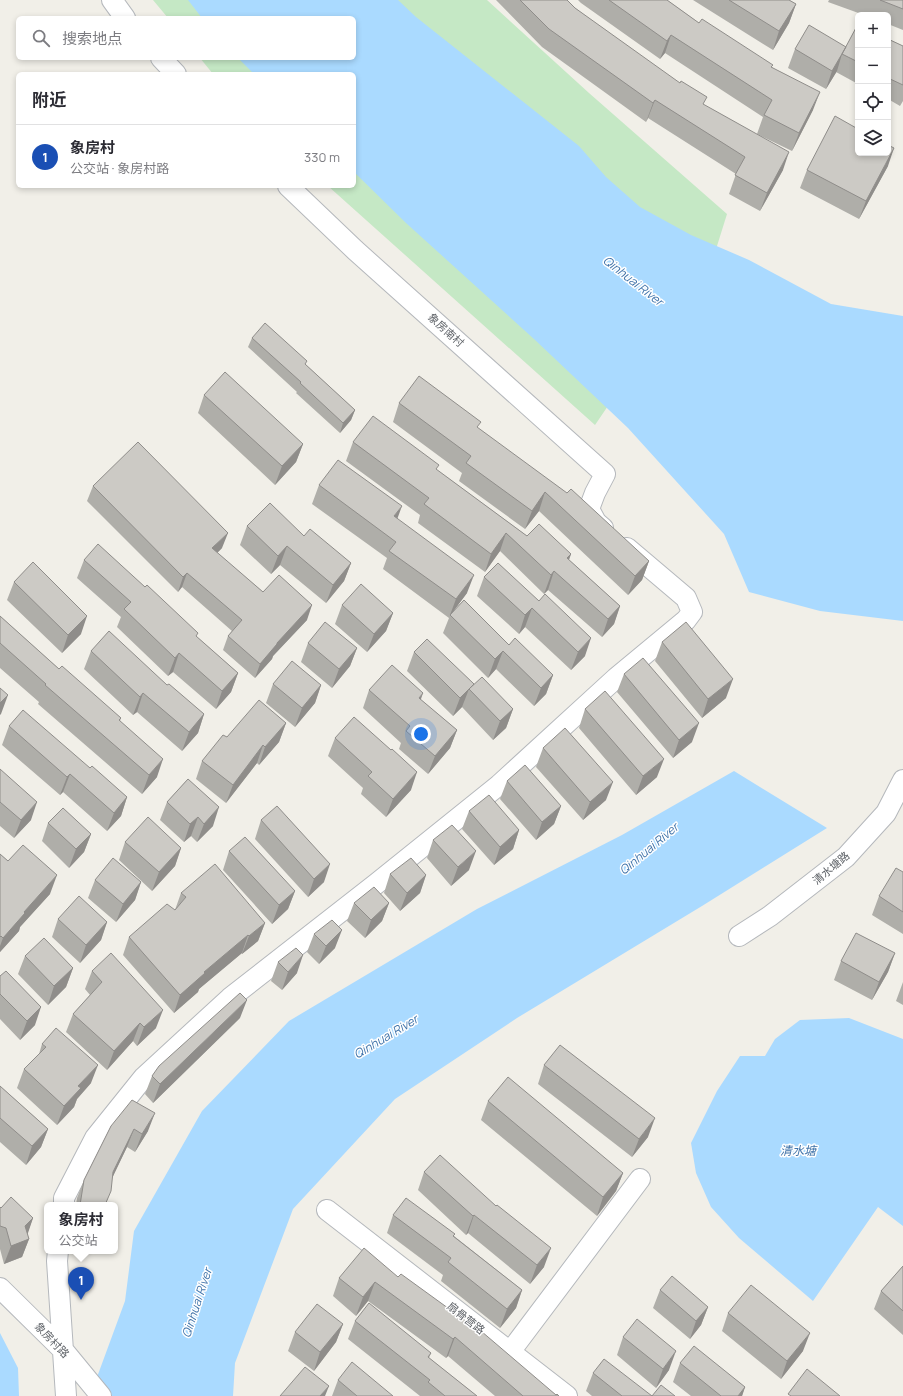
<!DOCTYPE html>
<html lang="zh">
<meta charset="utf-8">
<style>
body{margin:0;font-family:Manrope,"Noto Sans SC",sans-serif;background:#f2f2f3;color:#2b2b33}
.controls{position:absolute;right:12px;top:12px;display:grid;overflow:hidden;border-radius:6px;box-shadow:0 2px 6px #0003}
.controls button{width:36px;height:36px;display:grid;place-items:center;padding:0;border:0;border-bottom:1px solid #e1e1e2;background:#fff;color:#2b2b33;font:20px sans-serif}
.you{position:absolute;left:421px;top:734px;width:14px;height:14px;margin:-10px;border:3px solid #fff;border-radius:50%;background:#1a73e8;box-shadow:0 0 0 6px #1a73e833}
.badge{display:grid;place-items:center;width:26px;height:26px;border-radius:50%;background:#ea4335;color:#fff;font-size:13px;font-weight:700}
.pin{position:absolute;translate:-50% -33px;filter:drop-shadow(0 1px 2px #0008)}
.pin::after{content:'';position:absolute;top:21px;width:14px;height:12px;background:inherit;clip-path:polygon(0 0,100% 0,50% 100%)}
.popup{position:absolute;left:44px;top:1202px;width:74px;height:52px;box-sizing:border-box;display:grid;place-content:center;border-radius:6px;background:#fff;filter:drop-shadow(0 1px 3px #0005);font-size:13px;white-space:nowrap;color:#7c7c81}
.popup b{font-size:15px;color:#2b2b33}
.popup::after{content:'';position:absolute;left:50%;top:100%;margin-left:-8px;border:8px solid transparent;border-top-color:#fff}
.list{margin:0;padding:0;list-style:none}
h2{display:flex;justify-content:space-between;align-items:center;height:52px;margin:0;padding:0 16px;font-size:17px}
h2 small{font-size:13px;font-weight:400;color:#7c7c81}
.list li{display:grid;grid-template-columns:26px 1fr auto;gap:12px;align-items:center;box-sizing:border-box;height:64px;padding:0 16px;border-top:1px solid #e1e1e2}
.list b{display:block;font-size:15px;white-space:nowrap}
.list p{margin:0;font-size:13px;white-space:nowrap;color:#7c7c81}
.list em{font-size:13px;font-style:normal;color:#7c7c81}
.icon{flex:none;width:22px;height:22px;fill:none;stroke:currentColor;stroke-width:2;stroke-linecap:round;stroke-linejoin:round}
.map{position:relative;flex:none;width:903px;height:1396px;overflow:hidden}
.search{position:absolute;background:#fff;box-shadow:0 2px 6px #0003;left:16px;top:16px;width:340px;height:44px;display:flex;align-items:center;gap:10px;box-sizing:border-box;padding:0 14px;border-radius:6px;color:#7c7c81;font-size:15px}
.panel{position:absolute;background:#fff;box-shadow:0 2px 6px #0003;left:16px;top:72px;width:340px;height:116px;border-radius:6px}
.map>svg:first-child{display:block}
</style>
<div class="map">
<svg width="903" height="1396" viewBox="0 0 903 1396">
<rect width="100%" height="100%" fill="#f1efe8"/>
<!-- green -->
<path fill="#c5e8c5" d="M153 0H487L589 93 727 214 717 246 595 425 328 186H354V74H213L200 58H354V18H168Z"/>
<!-- water -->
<path fill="#aadaff" d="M188 0H398L416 17 579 146 606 177 640 207 691 235 749 260 831 304 903 316V621L820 611 749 592 724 534 628 428 534 339 406 223 354 172V74H254L238 58H354V18H202Z
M734 771 827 828 702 906 517 1018 395 1099 293 1209 235 1363 233 1396H93V1388L125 1301 134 1231 202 1111 289 1021 477 909 622 835Z
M849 1018 903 1039V1226L878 1207 813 1301 739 1238 711 1207 696 1173 691 1143 717 1091 740 1056H765L775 1039 800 1020Z
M0 1333 18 1368 19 1396H0Z"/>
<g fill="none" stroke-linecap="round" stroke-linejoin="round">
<!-- minor casing -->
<g stroke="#b5b8bc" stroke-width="22">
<path id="minor" d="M112 0 125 18
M161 58 176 74
M288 186 355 250 605 474 595 493 589 509 596 522 603 528
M739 936 770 916 846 857 886 813 903 780
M64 1205V1198L95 1138 144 1077 230 998 376 884 499 785 616 678 686 620 692 612 686 598 627 548
M327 1210 567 1396
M58 1251 57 1261 66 1396
M0 1288 64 1351 101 1396
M510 1352 640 1179"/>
</g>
<!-- minor -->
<use href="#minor" stroke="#fff" stroke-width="20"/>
</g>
<!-- wall -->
<path fill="#afaea9" d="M496 0H567L575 8 704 105 783 170 760 211 729 194 736 174 648 118 646 122 542 47Z
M578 0H667L699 23 772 67 813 110 792 151 757 134 763 117 665 53 660 59 581 3Z
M693 0H789L796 4 789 23 773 50Z
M829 0H903V30L888 24V15H864L828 2Z
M858 24V84L836 72 837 71 826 89 788 68 795 49 846 47Z
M888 39 903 46V101L900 106 888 99Z
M888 166 859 219 800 188 807 170Z
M252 338 306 365 355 410 351 420 340 433 296 393 297 392 248 347Z
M204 395 303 444 296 462 275 485 198 413Z
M399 403 478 428 649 561 642 580 628 595 539 511 525 529 459 481 462 473 393 422Z
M353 442 437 470 527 536 571 554 569 560 620 606 614 624 602 637 548 590 544 594 500 551 485 572 418 523 420 515 346 461Z
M319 485 397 519 467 593 454 610 509 645 553 675 546 694 534 706 496 669 488 678 443 633 449 618 383 569 387 558 312 504Z
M93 486 222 548 217 553 263 592 307 620 273 656 272 659 255 678 223 650 228 636 232 631 182 587 178 592 87 501Z
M247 526 304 536 351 563 344 581 326 603 280 565 271 574 240 545Z
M84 560 197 637 238 673 231 692 216 709 173 672 168 676 117 627 121 617 77 578Z
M498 563 585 656 571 670 525 627 519 634 477 596 484 577Z
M14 582 81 634 62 653 7 600Z
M342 605 393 613 386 631 367 652 335 624Z
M0 616 59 669 121 718 120 721 157 777 142 794 38 704 39 702 0 668Z
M662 642 726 698 702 718 655 661Z
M308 643 357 648 350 666 332 688 301 662Z
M91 651 167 685 204 714 198 733 182 751 137 712 133 715 84 669Z
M414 652 474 684 513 709 506 728 493 740 462 707 453 716 407 671Z
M624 674 692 742 673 758 617 692Z
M273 684 321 685 315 703 295 727 266 703Z
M369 690 421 700 457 730 450 748 428 774 399 749 401 743 363 708Z
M585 709 657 777 636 795 579 728Z
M286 723 279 742 259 765 257 763 226 803 196 779 202 761 227 737Z
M9 726 90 768 127 797 121 816 107 831 63 792 60 795 2 745Z
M335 738 411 790 386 817 361 794 363 788 328 756Z
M543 748 606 800 583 820 536 767Z
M0 769 31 820 14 838 0 826Z
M188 779 213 826 197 842 191 836 184 842 160 820 167 802Z
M507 781 561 806 554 824 536 840 500 799Z
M469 811 519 830 513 849 494 865 462 829Z
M261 820 324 882 308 897 255 839Z
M48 823 91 834 84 852 69 868 42 841Z
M433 840 469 870 451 886 427 858Z
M125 842 181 848 175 866 152 891 119 860Z
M229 851 295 891 288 909 272 924 223 870Z
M0 854 8 861 50 894 20 927 19 931 0 952Z
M903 872V934L872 915 879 896Z
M390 874 426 875 420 893 400 911 384 893Z
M95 880 141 882 135 900 116 922 88 898Z
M181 893 265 923 258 941 242 954V953L199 989 198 992 174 1013 123 955 129 937 175 910Z
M354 903H389L382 921 365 938 347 921Z
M58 919 107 922 101 940 80 963 52 937Z
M314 934 335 948 319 964 307 952Z
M895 953 888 972 872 1000 834 980 841 961Z
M25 956 73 968 66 987 48 1005 18 974Z
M278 962 297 973 282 990 271 981Z
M92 971 156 1028 137 1046 133 1041 107 1070 66 1032 73 1014 90 995 85 989Z
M0 976 35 1025 20 1040 0 1019Z
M903 982V1005L896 1001Z
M240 1018 153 1103 145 1094 152 1076Z
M42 1044 91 1083 77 1099 74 1107 57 1125 17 1088 24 1069 39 1054Z
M544 1065 648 1137 632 1157 538 1084Z
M0 1086 48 1129 41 1147 26 1165 0 1142Z
M488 1101 623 1173 616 1191 597 1216 481 1120Z
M111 1126 148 1131 135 1152 127 1147 112 1178 106 1205H76L77 1198 84 1180Z
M424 1172 496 1206 544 1267 530 1284 468 1233 466 1235 418 1190Z
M0 1207 33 1218 27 1234 29 1239 22 1257 4 1264 0 1249Z
M393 1215 454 1236 522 1290 516 1308 500 1328 441 1281 443 1275 387 1233Z
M903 1266V1335L874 1309 881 1291Z
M398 1277 556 1395 559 1396H495L448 1356 446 1358 368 1301 356 1316 333 1296 339 1278Z
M660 1290 708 1307 701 1325 690 1339 653 1308Z
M728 1313 803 1351 781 1379 722 1331Z
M355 1321 431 1353 429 1358 477 1396H420L348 1339Z
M343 1324 336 1342 314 1371 288 1351 295 1332Z
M623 1337 669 1370 656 1388 617 1355Z
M680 1363 745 1387 742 1396H691L673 1382Z
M593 1373 652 1396H675H592L586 1391Z
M338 1380 393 1396H332Z"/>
<!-- shaded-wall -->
<path fill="#8f8d8a" d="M796 4 789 23 773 50 779 31Z
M671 35 665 53 660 59 667 41Z
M846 47 842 54 837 71 826 89 832 71Z
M820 92 813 110 792 151 799 133Z
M655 100 648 118 646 122 653 103Z
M894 148 888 166 859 219 866 201Z
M789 152 783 170 760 211 767 193Z
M355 410 351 420 340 433 343 423Z
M303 444 296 462 275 485 282 466Z
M545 492 539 511 525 529 532 511Z
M402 506 395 525 394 516Z
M228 533 222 548 207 563 212 548Z
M506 533 500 551 485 572 491 554Z
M287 546 280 565 271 574 278 556Z
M571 554 564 572 567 558Z
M649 561 642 580 628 595 635 576Z
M351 563 344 581 326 603 333 585Z
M554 571 548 590 544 594 551 575Z
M187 573 182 587 178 592 183 577Z
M474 575 467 593 450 616V615L456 599Z
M312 605 307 620 273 656 272 659 255 678 260 664 277 643Z
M620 606 614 624 602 637 608 619Z
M532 608 525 627 519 634 525 615Z
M393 613 386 631 367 652 374 634Z
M87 616 81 634 62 653 68 635Z
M591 638 585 656 571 670 578 652Z
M357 648 350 666 332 688 339 669Z
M503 651 496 669 488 678 495 659Z
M179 653 173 672 168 676 175 658Z
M238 673 231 692 216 709 222 691Z
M553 675 546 694 534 706 541 688Z
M733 679 726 698 702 718 708 699Z
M321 685 315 703 295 727 302 708Z
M469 689 462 707 453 716 460 698Z
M143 693 137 712 133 715 140 697Z
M423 693 417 711 419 698Z
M8 695 1 714 0 715V703Z
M513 709 506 728 493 740 500 721Z
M204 714 198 733 182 751 189 732Z
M286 723 279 742 259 765 265 747Z
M699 723 692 742 673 758 679 740Z
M457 730 450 748 428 774 435 756Z
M263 745 257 763 226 803 233 785Z
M163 759 157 777 142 794 149 775Z
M664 759 657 777 636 795 643 776Z
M417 772 411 790 386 817 393 799Z
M70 774 63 792 60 795 67 777Z
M613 782 606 800 583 820 590 802Z
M127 797 121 816 107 831 114 813Z
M37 802 31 820 14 838 21 820Z
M561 806 554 824 536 840 542 822Z
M219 807 213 826 197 842 204 824Z
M198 817 191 836 184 842 190 824Z
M519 830 513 849 494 865 500 847Z
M91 834 84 852 69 868 76 849Z
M181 848 175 866 152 891 159 872Z
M476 851 469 870 451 886 458 867Z
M330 864 324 882 308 897 314 879Z
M57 875 50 894 20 927 19 931 0 952V946L3 938 24 912Z
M426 875 420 893 400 911 407 893Z
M141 882 135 900 116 922 123 904Z
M295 891 288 909 272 924 279 905Z
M389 903 382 921 365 938 371 920Z
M107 922 101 940 80 963 86 945Z
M265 923 258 941 242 954 249 936Z
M342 930 335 948 319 964 326 946Z
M248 935 242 953 199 989 198 992 174 1013 180 995 204 972Z
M895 953 888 972 872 1000 879 982Z
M303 955 297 973 282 990 288 972Z
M73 968 66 987 48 1005 54 986Z
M247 1000 240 1018 153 1103 160 1084Z
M41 1007 35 1025 20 1040 27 1021Z
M163 1010 156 1028 137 1046 144 1027Z
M140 1023 133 1041 107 1070 114 1051Z
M98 1065 91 1083 77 1099 74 1107 57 1125 64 1106 78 1086Z
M155 1113 148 1131 135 1152 142 1134Z
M655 1118 648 1137 632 1157 639 1139Z
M48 1129 41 1147 26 1165 32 1146Z
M134 1129 127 1147 106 1191 113 1172Z
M623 1173 616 1191 597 1216 603 1197Z
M474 1215 468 1233 466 1235 473 1216Z
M33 1218 27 1236 29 1239 22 1257 4 1264 11 1246 25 1226Z
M551 1248 544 1267 530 1284 537 1265Z
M375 1282 368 1301 356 1316 363 1297Z
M522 1290 516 1308 500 1328 507 1309Z
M708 1307 701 1325 690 1339 696 1321Z
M343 1324 336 1342 314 1371 320 1352Z
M810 1333 803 1351 781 1379 787 1361Z
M455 1337 448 1356 446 1358 453 1339Z
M676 1351 669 1370 656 1388 663 1369Z
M329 1386 325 1396H320Z
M745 1387 742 1396H738Z"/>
<!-- building -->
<path fill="#cccac5" stroke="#8f8d8a" d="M520 0H567L575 8 680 83 681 81 707 97 703 104 789 152 767 193 735 175 745 157 655 100 653 103 549 29Z
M609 0H667L699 23 702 19 773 65 771 67 820 92 799 133 764 115 772 100 671 35 667 41Z
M729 0H789L796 4 779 31Z
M880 0H903V9Z
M858 24V62L842 54Z
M809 25 846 47 832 71 795 49Z
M888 39 903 46V85L888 78Z
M835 116 858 129V153H888V145L894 148 866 201 807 170Z
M265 323 307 361 305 364 355 410 343 423 300 383 301 382 252 338Z
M225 372 303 444 282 466 204 395Z
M419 376 481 422 477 427 567 493 571 489 649 561 635 576 545 492 532 511 466 463 471 456 399 403Z
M373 416 439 465 436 469 527 536 539 524 571 554 567 558 620 606 608 619 554 571 551 575 506 533 491 554 424 504 429 498 353 442Z
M138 442 228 533 212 548 263 592 279 575 312 605 277 643V644L260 664 228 636 242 620 187 573 183 577 93 486Z
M338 460 402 506 394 516 474 575 456 599 389 551 396 542 319 485Z
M270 503 304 536 310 529 351 563 333 585 287 546 278 556 247 526Z
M98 544 145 587 147 585 198 633 196 636 238 673 222 691 179 653 175 658 124 609 131 602 84 560Z
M33 562 87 616 68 635 14 582Z
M498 563 539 601 545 594 591 638 578 652 532 608 525 615 484 577Z
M361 584 393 613 374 634 342 605Z
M464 600 509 645 515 638 553 675 541 688 503 651 495 659 450 615Z
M0 616 59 669 62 666 121 718 119 720 163 759 149 775 45 685 46 684 0 643Z
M325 622 357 648 339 669 308 643Z
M686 622 733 679 708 699 662 642Z
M109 631 167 685 169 684 204 714 189 732 143 693 140 697 91 651Z
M427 639 474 684 460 698 414 652Z
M643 658 699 723 679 740 624 674Z
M292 661 321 685 302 708 273 684Z
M392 665 423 693 419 698 457 730 435 756 406 731 410 726 369 690Z
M482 677 513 709 500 721 469 689Z
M0 688 8 695 0 703Z
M605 691 664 759 643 776 585 709Z
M259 700 286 723 265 747 263 745 233 785 202 761 223 735 227 737Z
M23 710 90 768 92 766 127 797 114 813 70 774 67 777 9 726Z
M354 717 391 750 392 749 417 772 393 799 368 776 372 772 335 738Z
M565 728 613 782 590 802 543 748Z
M525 765 561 806 542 822 507 781Z
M0 769 37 802 21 820 0 802Z
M188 779 219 807 204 824 198 817 190 824 167 802Z
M489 795 519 830 500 847 469 811Z
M277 806 330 864 314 879 261 820Z
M63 808 91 834 76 849 48 823Z
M148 817 181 848 159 872 125 842Z
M452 825 476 851 458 867 433 840Z
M245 837 295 891 279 905 229 851Z
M23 845 57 875 24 912 25 913 3 938 1 936 0 937V854L8 861Z
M113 858 141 882 123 904 95 880Z
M411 858 426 875 407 893 390 874Z
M215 864 265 923 249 936 248 935 204 972 205 973 180 995 129 937 167 904 175 910 186 897 181 893Z
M896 868 903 872V912L879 896Z
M374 887 389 903 371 920 354 903Z
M79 896 107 922 86 945 58 919Z
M332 920 342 930 326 946 314 934Z
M856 933 895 953 879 982 841 961Z
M44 938 73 968 54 986 25 956Z
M296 948 303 955 288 972 278 962Z
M111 953 163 1010 144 1027 140 1023 114 1051 73 1014 102 982 92 971Z
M6 971 41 1007 27 1021 0 994V976Z
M240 993 247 1000 160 1084 152 1076 159 1066Z
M56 1028 98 1065 78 1086 81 1088 64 1106 24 1069 46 1047 42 1044Z
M560 1045 655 1118 639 1139 544 1065Z
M508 1077 623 1173 603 1197 488 1101Z
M0 1086 48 1129 32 1146 0 1118Z
M132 1100 155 1113 142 1134 134 1129 113 1172 111 1191 105 1205H80L84 1180 111 1126Z
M440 1155 496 1206 497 1205 551 1248 537 1265 474 1215 473 1216 424 1172Z
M11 1197 33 1218 25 1226 29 1239 11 1246 6 1228 0 1226V1207L1 1208Z
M406 1198 455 1234 453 1236 522 1290 507 1309 448 1262 451 1258 393 1215Z
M364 1248 398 1277 401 1274 481 1332V1331L556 1395 557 1394 559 1396H523L455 1337 453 1339 375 1282 363 1297 339 1278Z
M903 1266V1311L881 1291Z
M672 1276 708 1307 696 1321 660 1290Z
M751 1285 810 1333 787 1361 728 1313Z
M369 1303 431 1353 428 1357 477 1396H445L428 1382 430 1380 355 1321Z
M317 1304 343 1324 320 1352 295 1332Z
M637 1319 676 1351 663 1369 623 1337Z
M694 1346 745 1387 738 1396H721L680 1363Z
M604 1359 652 1396 661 1385 675 1396H622L593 1373Z
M352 1362 393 1396H357L338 1380Z
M305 1367 329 1386 320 1396H280Z
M807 1369 840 1396H791L788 1394Z"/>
<g text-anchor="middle" stroke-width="3" stroke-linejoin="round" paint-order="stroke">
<!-- street labels -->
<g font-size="11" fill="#5f6368" stroke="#fff">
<text transform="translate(446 330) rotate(42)" y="4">象房南村</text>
<text transform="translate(831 868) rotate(-40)" y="4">清水塘路</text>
<text transform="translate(466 1318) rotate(38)" y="4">扇骨营路</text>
<text transform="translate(52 1340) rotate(46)" y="4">象房村路</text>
</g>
<!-- water labels -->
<g font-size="12" font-style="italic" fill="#4174aa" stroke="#fff">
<text transform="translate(633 281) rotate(38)" y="4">Qinhuai River</text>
<text transform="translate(649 849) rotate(-40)" y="4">Qinhuai River</text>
<text transform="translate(386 1037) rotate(-31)" y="4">Qinhuai River</text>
<text x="798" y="1155">清水塘</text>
<text transform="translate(197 1303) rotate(-72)" y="4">Qinhuai River</text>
</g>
</g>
</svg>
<div class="controls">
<button>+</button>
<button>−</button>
<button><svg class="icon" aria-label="locate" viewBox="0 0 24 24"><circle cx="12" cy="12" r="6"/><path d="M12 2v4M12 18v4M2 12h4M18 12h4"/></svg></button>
<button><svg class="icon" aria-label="layers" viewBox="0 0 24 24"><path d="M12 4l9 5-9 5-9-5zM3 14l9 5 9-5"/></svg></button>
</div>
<div class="you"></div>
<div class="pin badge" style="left:81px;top:1300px;background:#1a4fb4">1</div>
<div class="popup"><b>象房村</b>公交站</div>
<div class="search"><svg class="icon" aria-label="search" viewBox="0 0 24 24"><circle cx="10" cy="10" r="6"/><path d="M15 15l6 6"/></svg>搜索地点</div>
<section class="panel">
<h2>附近<small></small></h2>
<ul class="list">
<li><span class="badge" style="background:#1a4fb4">1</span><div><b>象房村</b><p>公交站 · 象房村路</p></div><em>330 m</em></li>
</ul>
</section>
</div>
